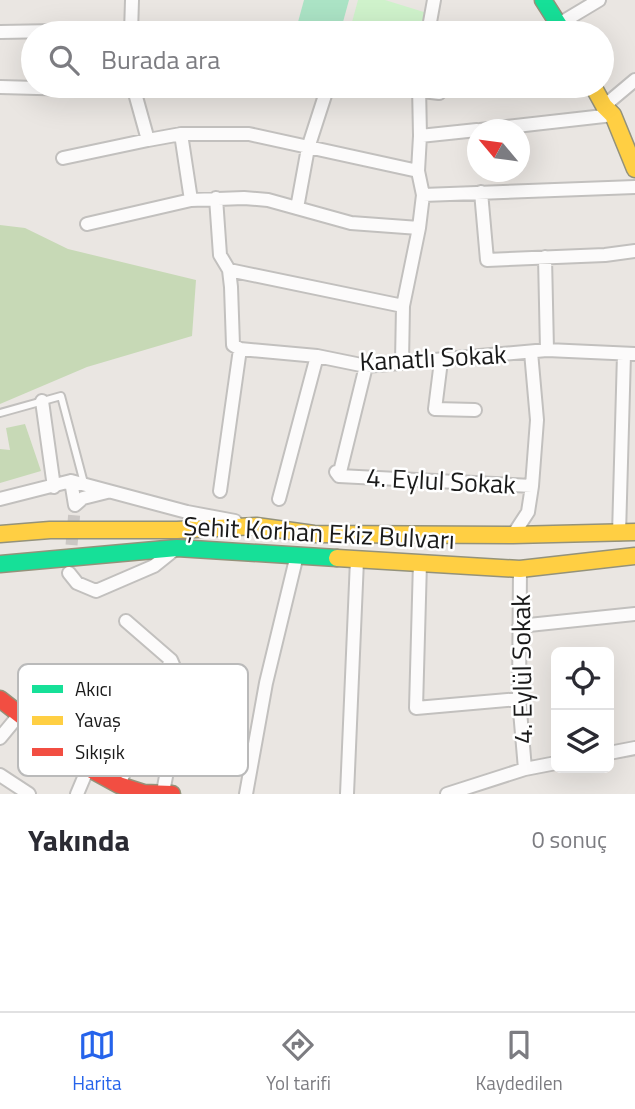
<!DOCTYPE html>
<html lang="tr">
<meta charset="utf-8">
<style>
body{margin:0;font-family:"Titillium Web",sans-serif;background:#f7f7f7;color:#2b2b33}
.controls{position:absolute;right:21px;bottom:21px;display:grid;overflow:hidden;border-radius:10px;box-shadow:0 7px 28px #0002}
.controls button{width:63px;height:63px;display:grid;place-items:center;padding:0;border:0;border-bottom:2px solid #e1e1e2;background:#fff;color:#2b2b33;font:35px sans-serif}
.compass{position:absolute;left:467px;top:119px;width:63px;height:63px;border-radius:50%;background:#fff;box-shadow:0 7px 28px #0002;rotate:299deg}
.list{margin:0;padding:0;list-style:none}
h2{display:flex;justify-content:space-between;align-items:center;height:91px;margin:0;padding:0 28px;font-size:30px}
h2 small{font-size:23px;font-weight:400;color:#7c7c81}
.icon{flex:none;width:38px;height:38px;fill:none;stroke:currentColor;stroke-width:2;stroke-linecap:round;stroke-linejoin:round}
.map{position:relative;flex:none;width:635px;height:794px;overflow:hidden}
.search{position:absolute;background:#fff;box-shadow:0 7px 28px #0002;left:21px;right:21px;top:21px;height:77px;display:flex;align-items:center;gap:18px;box-sizing:border-box;padding:0 24px;border-radius:38px;color:#7c7c81;font-size:26px}
.sheet{height:217px;background:#fff}
nav{display:flex;justify-content:space-around;align-items:center;box-sizing:border-box;height:98px;border-top:2px solid #e1e1e2;background:#fff;font-size:19px;color:#7c7c81}
nav a{display:grid;justify-items:center;gap:4px}
nav .on{color:#2563eb}
.map>svg:first-child{display:block}
</style>
<div class="map">
<svg width="635" height="794" viewBox="0 0 635 794">
<rect width="100%" height="100%" fill="#eae6e2"/>
<!-- forest -->
<path fill="#c7d9b6" d="M0 225 25 228 68 249 196 280 192 336 87 367 0 404Z
M25 424 41 471 0 483V449L10 450 6 428Z"/>
<!-- park -->
<path fill="#cff2cb" d="M358 0H385L427 13 424 33H349Z"/>
<!-- pitch -->
<path fill="#abe3c5" d="M304 0H349L340 33H295Z"/>
<g fill="none" stroke-linecap="round" stroke-linejoin="round">
<!-- street-tunnel -->
<path stroke="#cbc7c4" stroke-width="12" stroke-dasharray="12 6" stroke-linecap="butt" d="M70 563 75 505"/>
<!-- lane casing -->
<g stroke="#c2c0be" stroke-width="10">
<path id="lane" d="M0 413 61 396 84 483"/>
</g>
<!-- street casing -->
<g stroke="#c2c0be" stroke-width="16">
<path id="street" d="M0 32 56 31
M131 33 132 0
M428 33 434 0
M544 33 599 0
M133 86 148 140 181 134 191 200
M382 86 439 93 441 86
M0 87 74 89 88 86
M604 106 635 80
M480 130 613 115
M181 134H249L418 171
M420 136 477 130
M63 158 148 140
M481 192 487 260 605 255 635 251
M423 195 635 187
M216 198 220 255 229 270 231 287 233 345 240 349 317 356 366 366 547 350 635 354
M297 208 308 148 328 86
M87 224 191 200 244 198 268 200 351 223 419 228
M545 257 547 350
M229 270 403 306
M531 352 537 420 532 486
M441 361 435 409 475 410
M402 362 403 306 419 228 423 195 418 171 420 136 419 86
M42 401 54 487
M336 472 339 476 366 366
M339 476 532 486 528 512 513 535
M71 481 75 505 83 498 107 492
M220 491 240 349
M0 499 71 481 187 512 235 521
M279 499 317 356
M619 534 624 354
M420 562 416 708 519 699
M520 569 519 699 525 769
M69 573 77 583 96 591 154 566 174 550
M126 621 171 660 183 688 163 792
M519 626 635 614
M0 738 19 715
M609 753 635 748
M0 775 29 794
M119 785 171 660
M77 794 88 768
M246 794 266 683 297 555
M347 794 357 560
M447 794 525 769 556 763"/>
</g>
<!-- fast casing -->
<g stroke="#94927a" stroke-width="19">
<path id="fast" d="M543 0 564 33
M0 564 177 548 337 558"/>
</g>
<!-- slow casing -->
<g stroke="#94927a" stroke-width="19">
<path id="slow" d="M593 86 604 106 613 115 635 169
M0 534 50 530H177L256 526 314 534 513 535 635 532
M337 558 520 569 635 556"/>
</g>
<!-- jam casing -->
<g stroke="#94927a" stroke-width="19">
<path id="jam" d="M0 699 88 768 119 785 144 793 172 794"/>
</g>
<!-- lane -->
<use href="#lane" stroke="#fcfbfb" stroke-width="6"/>
<!-- street -->
<use href="#street" stroke="#fcfbfb" stroke-width="12"/>
<!-- fast -->
<use href="#fast" stroke="#16e098" stroke-width="16"/>
<!-- slow -->
<use href="#slow" stroke="#ffcf43" stroke-width="16"/>
<!-- jam -->
<use href="#jam" stroke="#f24e42" stroke-width="16"/>
</g>
<g text-anchor="middle" stroke-width="5" stroke-linejoin="round" paint-order="stroke">
<!-- street labels -->
<g font-size="26" fill="#1a1a1a" stroke="#fff">
<text transform="translate(433 358) rotate(-3)" y="9">Kanatlı Sokak</text>
<text transform="translate(441 481) rotate(3)" y="9">4. Eylul Sokak</text>
<text transform="translate(319 533) rotate(3)" y="9">Şehit Korhan Ekiz Bulvarı</text>
<text transform="translate(522 669) rotate(-91)" y="9">4. Eylül Sokak</text>
</g>
</g>
<!-- legend -->
<rect x="18" y="664" width="230" height="112" rx="10" fill="#fff" stroke="#bababa" stroke-width="2"/>
<rect x="32" y="685" width="31" height="8" fill="#16e098"/>
<rect x="32" y="716" width="31" height="9" fill="#ffcf43"/>
<rect x="32" y="748" width="31" height="8" fill="#f24e42"/>
<g font-size="19" fill="#1a1a1a">
<text x="75" y="696">Akıcı</text>
<text x="75" y="727">Yavaş</text>
<text x="75" y="759">Sıkışık</text>
</g>
</svg>
<div class="controls">
<button><svg class="icon" aria-label="locate" viewBox="0 0 24 24"><circle cx="12" cy="12" r="6"/><path d="M12 2v4M12 18v4M2 12h4M18 12h4"/></svg></button>
<button><svg class="icon" aria-label="layers" viewBox="0 0 24 24"><path d="M12 4l9 5-9 5-9-5zM3 14l9 5 9-5"/></svg></button>
</div>
<svg class="compass" viewBox="-18 -18 36 36"><path d="M0-13l5 13h-10z" fill="#e53935"/><path d="M0 13l5-13h-10z" fill="#7c7c81"/></svg>
<div class="search"><svg class="icon" aria-label="search" viewBox="0 0 24 24"><circle cx="10" cy="10" r="6"/><path d="M15 15l6 6"/></svg>Burada ara</div>
</div>
<section class="sheet">
<h2>Yakında<small>0 sonuç</small></h2>
<ul class="list">
</ul>
</section>
<nav>
<a class="on"><svg class="icon" aria-label="map" viewBox="0 0 24 24"><path d="M3 6l6-2 6 2 6-2v14l-6 2-6-2-6 2zM9 4v14M15 6v14"/></svg>Harita</a>
<a><svg class="icon" aria-label="directions" viewBox="0 0 24 24"><path d="M12 3l9 9-9 9-9-9zM9 14v-3h6M13 9l2 2-2 2"/></svg>Yol tarifi</a>
<a><svg class="icon" aria-label="saved" viewBox="0 0 24 24"><path d="M7 4h10v16l-5-4-5 4z"/></svg>Kaydedilen</a>
</nav>
